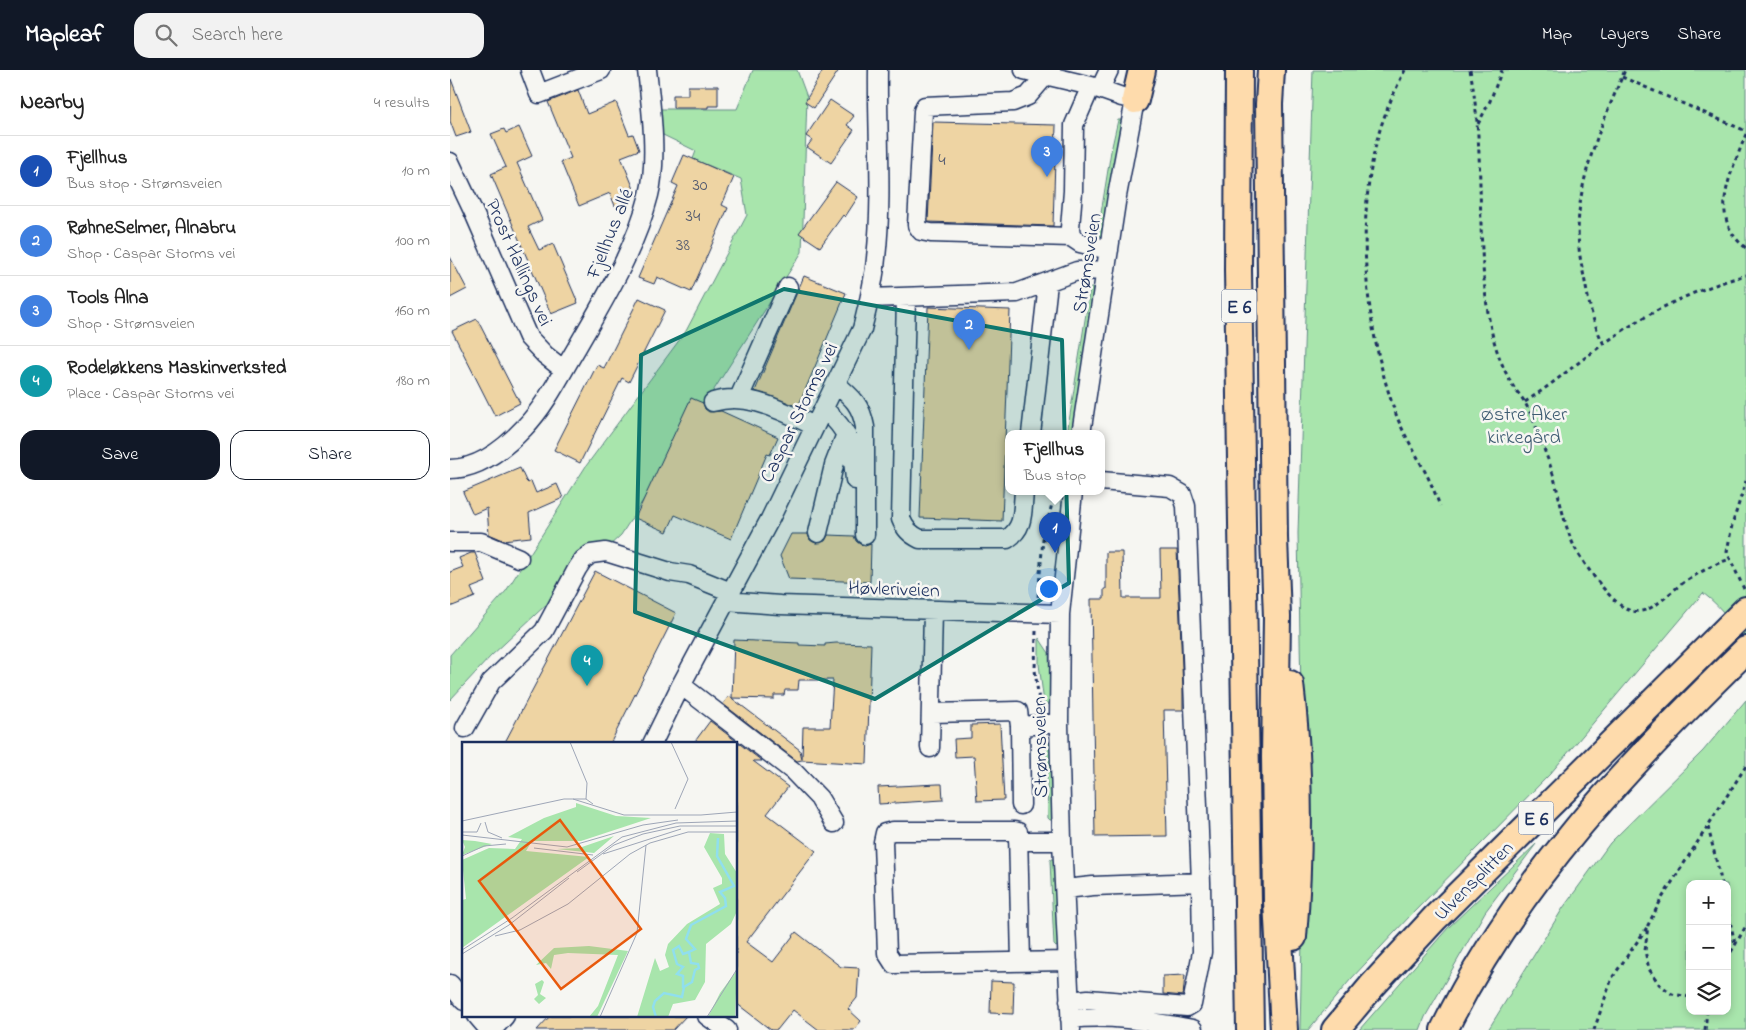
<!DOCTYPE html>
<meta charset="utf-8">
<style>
body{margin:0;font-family:"Indie Flower",sans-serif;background:#f2f2f2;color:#222}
.controls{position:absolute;right:15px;bottom:15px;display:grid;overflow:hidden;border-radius:10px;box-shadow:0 2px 8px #0003}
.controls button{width:45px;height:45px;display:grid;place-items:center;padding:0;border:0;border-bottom:1px solid #e0e0e0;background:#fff;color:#222;font:25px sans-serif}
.you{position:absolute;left:598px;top:518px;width:18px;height:18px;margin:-12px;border:4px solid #fff;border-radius:50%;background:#1a73e8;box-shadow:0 0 0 8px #1a73e833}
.badge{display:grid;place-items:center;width:32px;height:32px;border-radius:50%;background:#111827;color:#fff;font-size:16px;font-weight:700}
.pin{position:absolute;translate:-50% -41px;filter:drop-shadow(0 1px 2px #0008)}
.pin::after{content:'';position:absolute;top:26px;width:18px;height:15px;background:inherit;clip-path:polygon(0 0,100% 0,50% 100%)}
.popup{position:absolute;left:555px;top:360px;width:100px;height:65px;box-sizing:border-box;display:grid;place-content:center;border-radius:10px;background:#fff;filter:drop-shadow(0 1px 4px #0005);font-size:16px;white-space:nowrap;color:#767676}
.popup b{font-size:19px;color:#222}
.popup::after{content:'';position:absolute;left:50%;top:100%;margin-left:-10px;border:10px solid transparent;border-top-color:#fff}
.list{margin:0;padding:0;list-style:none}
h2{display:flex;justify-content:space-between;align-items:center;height:65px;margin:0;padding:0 20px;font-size:21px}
h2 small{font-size:16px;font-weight:400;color:#767676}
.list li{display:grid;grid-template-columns:32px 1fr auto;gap:15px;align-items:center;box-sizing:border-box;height:70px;padding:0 20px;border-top:1px solid #e0e0e0}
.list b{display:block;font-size:19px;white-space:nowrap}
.list p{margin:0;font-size:16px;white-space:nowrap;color:#767676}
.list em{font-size:16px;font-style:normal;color:#767676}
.actions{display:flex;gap:10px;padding:15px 20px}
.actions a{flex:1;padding:11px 0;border:1px solid #111827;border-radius:15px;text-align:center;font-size:18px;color:#111827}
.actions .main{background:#111827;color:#fff}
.icon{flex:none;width:28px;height:28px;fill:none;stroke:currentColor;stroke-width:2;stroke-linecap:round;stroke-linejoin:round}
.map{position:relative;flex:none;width:1296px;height:960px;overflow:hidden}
header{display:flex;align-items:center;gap:30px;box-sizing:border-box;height:70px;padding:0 25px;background:#111827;color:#fff}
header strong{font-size:24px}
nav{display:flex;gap:28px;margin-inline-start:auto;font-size:18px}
.search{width:350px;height:45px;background:#f2f2f2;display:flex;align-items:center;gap:12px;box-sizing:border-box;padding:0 18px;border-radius:15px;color:#767676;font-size:19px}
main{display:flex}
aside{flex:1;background:#fff}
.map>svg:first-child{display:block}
</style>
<header>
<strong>Mapleaf</strong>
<div class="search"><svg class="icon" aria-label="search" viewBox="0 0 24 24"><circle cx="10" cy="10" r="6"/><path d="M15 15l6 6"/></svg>Search here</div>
<nav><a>Map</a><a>Layers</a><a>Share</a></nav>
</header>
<main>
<aside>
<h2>Nearby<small>4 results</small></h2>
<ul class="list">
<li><span class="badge" style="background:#1a4fb4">1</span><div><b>Fjellhus</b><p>Bus stop · Strømsveien</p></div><em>10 m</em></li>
<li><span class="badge" style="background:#3f7fe0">2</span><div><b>RøhneSelmer, Alnabru</b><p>Shop · Caspar Storms vei</p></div><em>100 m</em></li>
<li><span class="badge" style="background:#3f7fe0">3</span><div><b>Tools Alna</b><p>Shop · Strømsveien</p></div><em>160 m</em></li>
<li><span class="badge" style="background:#0f9aa8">4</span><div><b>Rodeløkkens Maskinverksted</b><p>Place · Caspar Storms vei</p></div><em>180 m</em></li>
</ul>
<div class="actions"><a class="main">Save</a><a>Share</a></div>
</aside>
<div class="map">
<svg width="1296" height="960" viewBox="0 0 1296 960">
<rect width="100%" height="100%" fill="#f6f6f2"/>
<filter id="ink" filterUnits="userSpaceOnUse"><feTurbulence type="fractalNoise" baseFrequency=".02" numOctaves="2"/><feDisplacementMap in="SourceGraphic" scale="10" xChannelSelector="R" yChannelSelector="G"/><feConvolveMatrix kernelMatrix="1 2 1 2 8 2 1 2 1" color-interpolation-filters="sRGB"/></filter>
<g filter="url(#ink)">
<!-- green -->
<path fill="#a8e5ac" stroke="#628a85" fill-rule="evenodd" d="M303 0H347L357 27 352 182 171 465 41 586 0 630V585L56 521 136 396 236 261 297 145 291 109 243 89 246 81 211 64 210 39H287Z
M863 0H1296V583C1288 559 1274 539 1253 523L1100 704 960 846 901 909 858 960H850L854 783 848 463Z
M668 50H673L661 107 652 167 649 166 648 162 661 81Z
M640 218H644L623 364H617Z
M589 568 599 583 600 634H596L594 633 589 594Z
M1296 630V960H1038L1113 838 1160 773 1253 681ZM1240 814H1277V941H1240Z
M600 672 603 750H600L598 748 596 674Z
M1086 774 1035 842 975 947 970 960H909L998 858Z
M601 789H604L608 876 606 877 604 875 600 791Z"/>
<!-- building -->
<path fill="#eed4a3" stroke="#1b2f5e" d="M373 0H389L364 38 355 32Z
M1 9 21 62 6 67 0 51Z
M238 16H268V36H258V38H223V25H238Z
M128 20 137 44 166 32 179 65 183 64 189 80 171 87 184 119 178 121 181 130 165 136 160 123 129 136 111 92 121 88 98 32Z
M380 30 404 46 397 55 404 60 381 93 357 77 362 70 356 66Z
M483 52 606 55 603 156 478 152Z
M69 57 82 86 67 93 92 150 78 157 89 180 103 174 128 233 101 244 41 104 56 97 41 64 54 59 56 63Z
M234 85 284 107 272 135 278 138 241 222 207 207 204 214 188 208 228 116 222 113Z
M386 112 408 127 395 147 393 145 370 177 349 163Z
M0 187 17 219 0 228Z
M354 206 396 223 348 337 305 321Z
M189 228 215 240 179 312 172 308 130 393 104 380 147 295 154 298Z
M478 237 560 240 552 451 470 448Z
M27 249 70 333 45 346 2 261Z
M241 328 253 333 255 339 259 342 271 341 328 367 320 385 317 384 281 469 225 445 217 462 185 448Z
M70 398 76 411 78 413 81 411 86 423 107 414 113 428 79 443 81 467 53 470 39 464 37 438 23 444 13 422Z
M341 464H358L360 470 366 473 375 471 378 465 404 466 406 471 410 474 415 476 421 474 420 512 339 509 330 486Z
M710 480H727L733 620V640H714L717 766 645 767 641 529H654V519H656V482H672L673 528H711Z
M21 483H25L36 512 21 518 25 527 0 537V502L13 497 9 488Z
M145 501 226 543 160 674H54Z
M284 570 349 573V575L375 576V574L386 573 421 574 417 694 352 690 347 691 273 634 279 626 350 680 352 689 353 657H380L383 610H349L348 620H335L334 625H324V629L282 628Z
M260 651 312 691H303L338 717 317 744 366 781 296 872 323 892 346 862 391 897 409 898 407 928 398 939 411 951 404 960H369L343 940 327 960H321L286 933V674H243Z
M550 654 554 730 527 731 524 686 505 687 504 669 521 668V655Z
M488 714H492L493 730 429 734 428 717Z
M735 905 733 926 713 924V906Z
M541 911 564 912 563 944 540 943Z
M100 946H236L223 960H87Z"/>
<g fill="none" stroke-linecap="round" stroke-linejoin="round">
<!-- minor casing -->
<g stroke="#1b2f5e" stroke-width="21">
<path id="minor" d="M80 0 89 24 151 0
M574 0 641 16 672 27 685 30 667 126 631 364
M596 5 578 26 563 32 475 36 473 41 467 155 471 161 481 163 621 167
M641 16 624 55 623 121 620 158 621 167 630 173 659 180
M650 19 659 0
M0 92 24 143 78 267 95 285 114 300
M456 227 451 449C455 459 460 464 470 469H557C575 458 572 440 574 422
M420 228 567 223 627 201 656 200
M386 314C403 328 411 335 415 357V465
M289 328 338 217
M263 332C299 321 333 342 365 356
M374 339C401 363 402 375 405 410
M581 364 598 213
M0 399C29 399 55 378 74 358 96 335 110 306 126 279 154 230 185 180 199 125 208 90 201 36 197 0
M368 463 384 395 396 364
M0 472H31L69 488
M276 531 330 535 610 544
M231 615 343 701 369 728 384 753
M481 643 568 641 570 656 609 653
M570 656 571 735
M15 658 41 612 94 561 127 499 133 490 141 484 156 482 220 502 239 505 281 522
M202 674 231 615 320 449 412 259C418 236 424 212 426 188 433 126 427 62 428 0
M480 678 483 540
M568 771H612
M615 819 643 816 751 812 736 436 732 424 720 417 651 411
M571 892 568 762 564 761H443L435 763 433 772 437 883 444 894 618 891
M0 914 14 931
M619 931 638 929 737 937 742 934 752 882 751 812
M27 946 39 960
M257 946 277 960
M620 949C662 944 702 952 743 959
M42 960 55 946
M621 960 612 771 609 653 610 544 623 422"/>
</g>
<!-- highway casing -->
<g stroke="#1b2f5e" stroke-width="30">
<path id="highway" d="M789 0 788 200 800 960
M821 0 819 34 824 468 827 547 825 687 827 831 834 960
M685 30 692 0
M840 614C850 698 850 783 843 867
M885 960 922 916 985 848 1296 540
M994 960C1066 812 1179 694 1296 580"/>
</g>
<!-- path -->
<path stroke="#1b2f5e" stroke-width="3" stroke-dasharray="4 4" stroke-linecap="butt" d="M955 0C943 24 932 49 926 74 905 161 916 264 947 347 954 365 965 381 973 398 980 410 985 423 990 436
M1020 0C1036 82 1025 167 1039 249 1043 272 1051 296 1063 316 1066 321 1071 326 1074 331 1084 348 1090 369 1097 387 1109 416 1111 450 1125 478 1134 494 1164 538 1182 541 1202 545 1218 523 1233 513 1248 503 1264 494 1280 489
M1172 7 1296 61
M1028 54 1040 31 1052 0
M1296 64C1282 102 1256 147 1296 178
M1154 274C1143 255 1139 233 1135 212 1133 201 1130 190 1129 178 1123 116 1151 56 1175 0
M1075 332C1103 314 1128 292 1155 273 1199 241 1244 220 1296 205
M1294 519 1277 482 1282 455 1296 411
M588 527 593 469 603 430
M586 561 585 600 590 639
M1258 757 1272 814
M1277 837 1285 874
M1277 889 1296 856
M1240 927 1222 924 1209 914 1199 899 1195 881 1198 855 1212 828 1296 696
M1144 960 1162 908 1198 856
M1255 960 1257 941"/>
<!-- minor -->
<use href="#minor" stroke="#f6f6f2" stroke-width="18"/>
<!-- highway -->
<use href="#highway" stroke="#fedbac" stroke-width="26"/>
</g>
</g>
<!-- marked area -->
<path fill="#0f766e" fill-opacity="0.2" stroke="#0f766e" stroke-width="4" stroke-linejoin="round" d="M334 219 612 270 619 513 425 629 185 542 191 285Z"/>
<g text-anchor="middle" stroke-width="5" stroke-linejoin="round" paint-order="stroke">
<!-- number labels -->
<g font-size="18" fill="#50586f">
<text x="492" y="95">4</text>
<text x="250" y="120">30</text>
<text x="243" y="151">34</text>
<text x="233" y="180">38</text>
</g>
<!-- shield labels -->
<g fill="#f6f6f2" stroke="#5d6b8a" stroke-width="1">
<rect x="771.5" y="219.5" width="35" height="33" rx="4"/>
<rect x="1068.5" y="731.5" width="35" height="33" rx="4"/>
</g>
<g font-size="19" font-weight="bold" fill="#1b2f5e">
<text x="789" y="243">E 6</text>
<text x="1086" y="755">E 6</text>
</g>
<!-- street labels -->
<g font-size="20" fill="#1b2f5e" stroke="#f6f6f2">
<text transform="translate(159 163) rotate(-68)" y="7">Fjellhus allé</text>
<text transform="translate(70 192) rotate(66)" y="7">Prost Hallings vei</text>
<text transform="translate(636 193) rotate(-81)" y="7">Strømsveien</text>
<text transform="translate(348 342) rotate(-64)" y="7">Caspar Storms vei</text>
<text transform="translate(444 518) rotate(2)" y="7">Høvleriveien</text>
<text transform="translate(589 677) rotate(-91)" y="7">Strømsveien</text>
<text transform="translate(1023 810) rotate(-45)" y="7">Ulvensplitten</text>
</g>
<!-- park labels -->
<g font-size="20" fill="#3e5c72" stroke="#f6f6f2">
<text x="1074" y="350">Østre Aker<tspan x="1074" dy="23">kirkegård</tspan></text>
</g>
</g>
<!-- overview -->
<g transform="translate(12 672)">
<rect width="275" height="275" fill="#f6f6f2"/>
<path d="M114 61 154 74 189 76 119 99H70L64 109 127 115 0 206V158L4 157 0 118 27 106 53 107 60 97 46 95 82 76 114 65ZM248 91 262 92 263 112 275 131V169L269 182 244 202 243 240 233 258 211 262 206 275H175L193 216 198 229 207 225 203 213 206 202 225 182 258 162 251 146 260 142V136L242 105ZM152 94 132 111 95 107 117 106ZM0 98 13 99 30 102 0 113 3 105ZM127 204 166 209 135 275H127L136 264 156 213 106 211 92 213 89 227 84 221 74 223 92 206ZM275 228 273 275H246L258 251ZM80 238 82 240 78 252 84 256 77 262 72 257 76 253 73 242Z" fill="#a8e5ac"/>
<path fill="none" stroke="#90dfed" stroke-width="2.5" d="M221 246V234L215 232 221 225 215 222 211 208 217 204 221 212 227 210M194 275 191 265 193 259 202 251 220 255 222 245 230 240 233 228 237 226 236 222 229 221 227 210 233 207 224 197 229 183 264 164 263 156 258 150 272 144 255 114 256 96"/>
<path fill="none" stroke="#9ea6b7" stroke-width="1" d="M108 0 125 41 124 57M209 0 226 37 213 67M111 57 162 73H239L275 70M0 79 102 57H124L131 62M23 80 26 90 40 96M0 90H15L19 81M0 93 105 105 181 83 216 78M72 106 131 113M141 112 219 87M0 114 22 104 44 102M115 130 152 103 181 92 218 84H275M58 188 106 162 168 112 188 101 226 90H275M33 194 58 188M0 208 50 176 160 95 214 81 275 79M0 212 47 183 107 136M138 275 175 191 184 103M245 275 275 227"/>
<path fill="#e8590c" fill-opacity="0.15" stroke="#e8590c" stroke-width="2.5" d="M98 78 179 187 99 247 17 139Z"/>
<rect width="275" height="275" fill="none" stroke="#1b2f5e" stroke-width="2.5"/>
</g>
</svg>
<div class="controls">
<button>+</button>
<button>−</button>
<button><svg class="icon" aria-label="layers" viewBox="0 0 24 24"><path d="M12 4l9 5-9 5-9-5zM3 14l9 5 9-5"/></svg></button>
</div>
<div class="you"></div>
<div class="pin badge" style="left:605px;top:483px;background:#1a4fb4">1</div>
<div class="popup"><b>Fjellhus</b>Bus stop</div>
<div class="pin badge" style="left:519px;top:280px;background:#3f7fe0">2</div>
<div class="pin badge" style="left:597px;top:107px;background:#3f7fe0">3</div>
<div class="pin badge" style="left:137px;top:616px;background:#0f9aa8">4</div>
</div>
</main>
